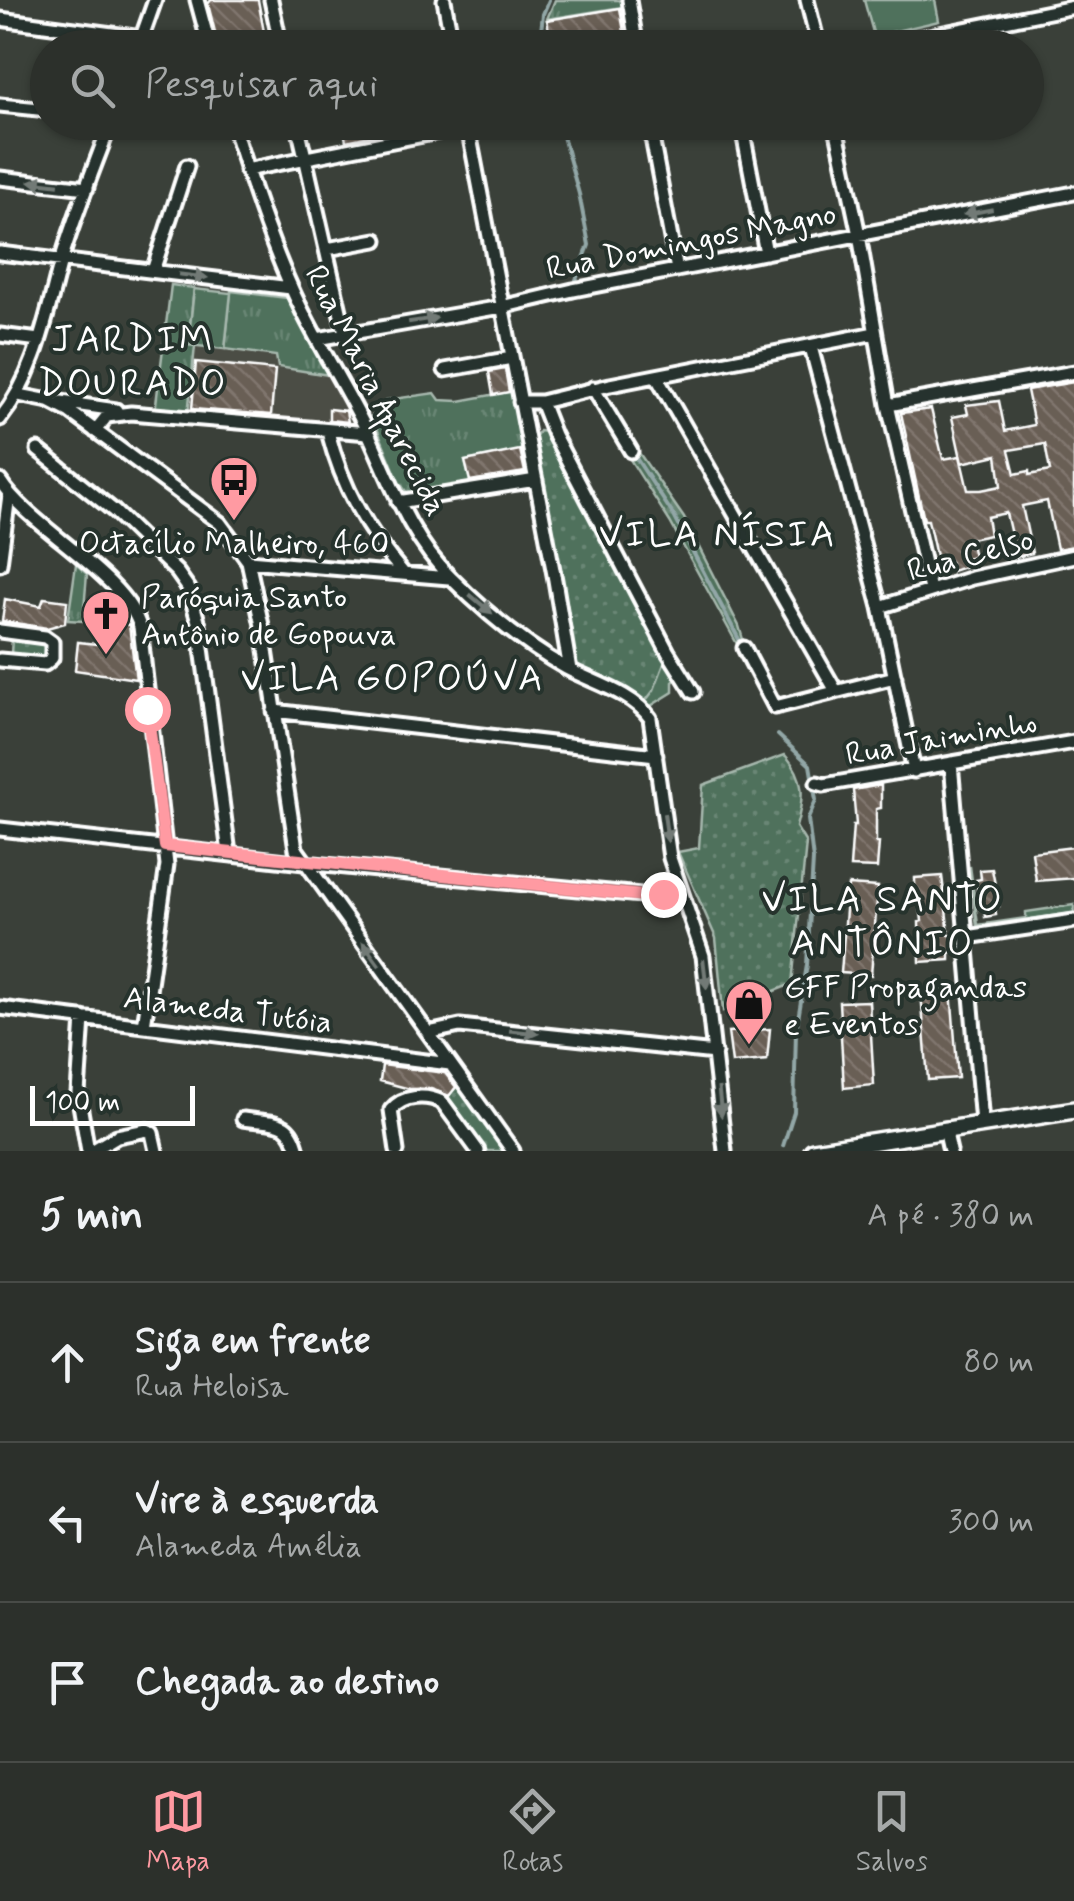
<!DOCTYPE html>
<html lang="pt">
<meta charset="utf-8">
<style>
body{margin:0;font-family:Mynerve,sans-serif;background:#343833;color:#f1f3f6}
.scale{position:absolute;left:30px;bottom:25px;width:165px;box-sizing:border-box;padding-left:10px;border:5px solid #fff;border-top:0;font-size:28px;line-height:35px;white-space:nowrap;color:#fff;-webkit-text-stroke:8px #26332d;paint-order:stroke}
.stop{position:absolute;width:30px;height:30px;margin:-22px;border:8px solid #ff9aa2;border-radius:50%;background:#fff}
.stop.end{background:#ff9aa2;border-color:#fff;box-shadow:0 2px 10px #0008}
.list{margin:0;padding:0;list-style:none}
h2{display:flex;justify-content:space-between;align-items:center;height:130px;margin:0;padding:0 40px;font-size:42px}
h2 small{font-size:32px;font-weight:400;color:#a6a9a9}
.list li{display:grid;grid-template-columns:65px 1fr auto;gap:30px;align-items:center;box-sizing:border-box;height:160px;padding:0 40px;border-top:2px solid #484b47}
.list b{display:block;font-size:38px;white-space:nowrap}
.list p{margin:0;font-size:32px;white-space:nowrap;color:#a6a9a9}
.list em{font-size:32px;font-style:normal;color:#a6a9a9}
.icon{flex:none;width:55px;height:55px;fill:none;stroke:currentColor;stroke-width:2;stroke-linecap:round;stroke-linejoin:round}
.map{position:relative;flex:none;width:1074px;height:1151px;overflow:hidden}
.search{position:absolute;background:#2c302b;box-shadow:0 2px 8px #0004;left:30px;right:30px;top:30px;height:110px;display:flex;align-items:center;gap:25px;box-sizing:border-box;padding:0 35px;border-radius:55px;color:#a6a9a9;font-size:38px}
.sheet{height:610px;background:#2c302b}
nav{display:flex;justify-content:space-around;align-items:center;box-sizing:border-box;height:140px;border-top:2px solid #484b47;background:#2c302b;font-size:28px;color:#a6a9a9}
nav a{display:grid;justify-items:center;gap:5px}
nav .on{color:#ff9aa2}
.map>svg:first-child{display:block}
</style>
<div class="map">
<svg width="1074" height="1151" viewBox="0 0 1074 1151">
<defs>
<pattern id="grass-tufts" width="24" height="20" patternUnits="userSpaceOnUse" patternTransform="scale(2.5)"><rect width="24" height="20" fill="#4f715c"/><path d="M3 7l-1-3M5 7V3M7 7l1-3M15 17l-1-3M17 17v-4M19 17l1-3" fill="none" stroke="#698674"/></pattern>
<pattern id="forest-firs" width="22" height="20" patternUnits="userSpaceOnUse" patternTransform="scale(2.5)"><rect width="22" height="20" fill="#4f715c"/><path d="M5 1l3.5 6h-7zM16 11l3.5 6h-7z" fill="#698674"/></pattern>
<pattern id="park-dots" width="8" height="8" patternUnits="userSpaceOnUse" patternTransform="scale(2.5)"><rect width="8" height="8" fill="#4f715c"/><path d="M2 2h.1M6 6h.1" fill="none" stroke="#698674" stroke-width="1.8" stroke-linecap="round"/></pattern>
<pattern id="building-back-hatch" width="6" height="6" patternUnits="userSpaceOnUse" patternTransform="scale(2.5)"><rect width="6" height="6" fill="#695e54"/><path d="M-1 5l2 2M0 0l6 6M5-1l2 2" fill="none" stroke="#80766e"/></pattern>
</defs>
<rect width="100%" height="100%" fill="#3a4039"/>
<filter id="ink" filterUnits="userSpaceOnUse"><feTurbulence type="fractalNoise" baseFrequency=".01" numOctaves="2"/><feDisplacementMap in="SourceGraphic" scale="20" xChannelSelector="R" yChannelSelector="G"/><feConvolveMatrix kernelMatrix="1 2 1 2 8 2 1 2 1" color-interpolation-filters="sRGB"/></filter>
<g filter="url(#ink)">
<!-- built -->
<path fill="#4c4d45" d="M171 285 287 298 349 411 355 422 351 428 155 412Z"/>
<!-- grass -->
<path fill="url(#grass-tufts)" stroke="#a7b8ae" stroke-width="2.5" d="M555 0H621L622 7 547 19Z
M171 285 194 288 188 345 195 346 188 415 155 412Z
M231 291 287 298 329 375 278 367 276 356 225 349Z
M513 391 530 449 465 461 471 485 408 494 399 482 372 416 385 410 386 400 435 393 440 400 459 401Z
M76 564 87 574 83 621 68 620Z
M668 652 679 676 673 682V692L649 707 577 666 653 687Z"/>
<!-- forest -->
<path fill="url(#forest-firs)" stroke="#a7b8ae" stroke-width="2.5" d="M637 450 684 518 739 626 744 643 737 644 670 522 631 461 628 454Z"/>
<!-- park -->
<path fill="url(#park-dots)" stroke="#a7b8ae" stroke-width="2.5" d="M539 431 546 432 667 656 654 690 644 703 585 673 572 657 534 439Z
M12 637 39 639 45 646 43 656 35 659 11 655Z
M785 755C806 778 804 798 796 827L806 843 792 984 723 1011 716 938 678 852 699 848 703 785Z
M458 1085 508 1151H483L446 1099Z"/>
<!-- garden -->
<path fill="#4f715c" stroke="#a7b8ae" stroke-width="2.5" d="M864 0H935L939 21 874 36Z
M194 289 231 293 225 349 188 345Z
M970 866 978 925 1026 918V912L1074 905V913L977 926Z"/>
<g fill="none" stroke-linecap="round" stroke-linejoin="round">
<!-- stream -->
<path stroke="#92a7a7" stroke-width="4" d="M539 48 543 14 549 0
M559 122 579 194 589 245 576 280
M634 455 674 516 743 647
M778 735 810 765 816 800 808 819 813 860 807 965 796 1031 794 1112 783 1146"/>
</g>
<!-- building -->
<path fill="url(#building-back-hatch)" stroke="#fff" stroke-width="2.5" fill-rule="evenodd" d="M211 0H258L267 48H219L208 4Z
M620 8 626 44 620 48H559L557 34 550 36 547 20Z
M342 122H419V126L346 141Z
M196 362 275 370 271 415 192 409Z
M505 369 509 392 493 395 489 372Z
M1074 382V546L1057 549 1047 501 1022 506 1032 553 1016 557 1006 513 987 517 990 535 970 539 974 557 966 559 967 566 952 571 950 562 938 565 928 520H924L901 413 931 409 943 459 960 456 968 490H981L1001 486 997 455 962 463 952 417 968 414 966 405 999 401 1005 431 1034 425 1027 390ZM1045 444 1050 471 1029 475V471L1015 474 1009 450Z
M329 409 346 411 348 422 329 420Z
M520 450 525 472 470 481 465 461Z
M44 598 67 601 65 623 47 628 2 621 5 599 41 606Z
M102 622 129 625 136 679 75 670 78 642 96 644Z
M881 785V808L876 809V843H879L877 868 850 867 853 825H856L853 790Z
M1074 847V878L1036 881 1032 852Z
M992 869 999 906H995L996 915 985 917 984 908 980 909 976 880 981 879 980 870Z
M942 876 949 935 956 936 955 947 950 953V960L920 962 919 922 922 921 920 904 915 903V878Z
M848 885 878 887 871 975 841 973Z
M951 990 958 1078 928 1080 921 992Z
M869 1001 874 1085 844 1088 839 1002Z
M770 1029 767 1060 732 1063 728 1032Z
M382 1065 445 1073 456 1087 449 1096 431 1089H410L380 1081Z"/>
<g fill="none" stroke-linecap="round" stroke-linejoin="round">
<!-- street casing -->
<g stroke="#fff" stroke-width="19">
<path id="street" d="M197 0 210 48
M271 0 281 48
M444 0 453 48
M629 0 637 48
M807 0 819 48
M0 19 142 38
M138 48 155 0
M870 48 1074 7
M0 105 48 110
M232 122C249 178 267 234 291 287 313 338 345 385 369 435 392 485 411 540 452 579 485 612 525 645 566 668 592 682 633 693 650 718L670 858 703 956 725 1151
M297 122 345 333
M467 122 555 580 570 670
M649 122 677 270
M741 122 766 253
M835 122 859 235 888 405 930 590
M246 170 489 122
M0 178 87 188
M327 249 376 240
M0 253 291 288
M153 271 187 166
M0 335 39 340
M317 339 501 307 573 290 1074 193
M811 347 880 607 914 771
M445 370 512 358
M656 376 836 691
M593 388 631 451
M19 395 49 401 70 412 220 523 248 561 263 630 296 849 513 1151
M61 402 116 410
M520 402H541L610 385 875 333
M541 402 554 435 668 652 693 692
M888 405 1074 372
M0 419C36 374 46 316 61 261 75 214 94 168 111 122
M95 431 107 416 131 413 368 433
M328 432C342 487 367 531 404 574
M38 450 114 511 177 572 189 589 199 625 229 853
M0 481C29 527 125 575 140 627L167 865 144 1026
M398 502 536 480
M248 561 449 578
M0 564 9 495
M880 607 972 578 1074 556
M0 631 45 637 52 642V658L45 664 0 660
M744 648 775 707 895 677
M274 711 656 755
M951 763 982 1123
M817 783 824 785 1074 742
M0 829 304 863 683 899
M967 937 1074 921
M0 1008 450 1064
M83 1018 78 1093 88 1151
M428 1033 460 1026 715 1053
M243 1119C274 1124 290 1117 298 1151
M945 1129 950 1151
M92 1151 117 1136 147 1130 152 1133 156 1151
M397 1151 391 1110C403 1095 426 1094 442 1102L478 1151"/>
</g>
<!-- secondary casing -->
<g stroke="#fff" stroke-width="22">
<path id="secondary" d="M813 1151 1074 1110"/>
</g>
<!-- street -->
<use href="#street" stroke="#26332d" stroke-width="11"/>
<!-- secondary -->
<use href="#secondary" stroke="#26332d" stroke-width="15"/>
</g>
<!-- one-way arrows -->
<defs><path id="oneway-solid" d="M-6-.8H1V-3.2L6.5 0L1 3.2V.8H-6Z" transform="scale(2.5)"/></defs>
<g fill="#727a76">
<use href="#oneway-solid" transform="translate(44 183) rotate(-173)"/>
<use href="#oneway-solid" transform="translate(978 212) rotate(169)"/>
<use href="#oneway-solid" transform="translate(193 276) rotate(7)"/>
<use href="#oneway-solid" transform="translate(423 320) rotate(-9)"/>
<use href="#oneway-solid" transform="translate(481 604) rotate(40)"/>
<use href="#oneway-solid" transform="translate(666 828) rotate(82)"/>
<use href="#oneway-solid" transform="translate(371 954) rotate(-126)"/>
<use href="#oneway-solid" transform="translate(705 974) rotate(83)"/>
<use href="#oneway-solid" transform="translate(524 1032) rotate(6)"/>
<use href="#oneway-solid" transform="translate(720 1102) rotate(84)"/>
</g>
</g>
<g fill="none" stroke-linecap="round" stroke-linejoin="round" filter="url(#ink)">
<!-- route -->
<path stroke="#ff9aa2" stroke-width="12" d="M147 709 165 846 654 897 663 894"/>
</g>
<!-- icons -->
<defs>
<g id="bus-pin" transform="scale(2.5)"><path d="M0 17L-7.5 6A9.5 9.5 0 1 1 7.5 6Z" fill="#ff9aa2" stroke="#26332d"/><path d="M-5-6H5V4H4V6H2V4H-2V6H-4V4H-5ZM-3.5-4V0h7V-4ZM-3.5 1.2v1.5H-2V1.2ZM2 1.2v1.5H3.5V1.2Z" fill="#111"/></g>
<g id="church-pin" transform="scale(2.5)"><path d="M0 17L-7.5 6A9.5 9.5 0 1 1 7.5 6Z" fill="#ff9aa2" stroke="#26332d"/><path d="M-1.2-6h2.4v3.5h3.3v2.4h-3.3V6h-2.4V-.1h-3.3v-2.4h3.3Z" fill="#111"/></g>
<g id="shop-pin" transform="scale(2.5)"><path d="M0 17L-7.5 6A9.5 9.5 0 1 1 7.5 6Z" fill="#ff9aa2" stroke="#26332d"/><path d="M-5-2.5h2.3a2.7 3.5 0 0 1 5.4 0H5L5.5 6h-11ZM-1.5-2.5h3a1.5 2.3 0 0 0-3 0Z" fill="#111"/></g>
</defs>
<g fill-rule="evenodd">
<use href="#bus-pin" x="234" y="480"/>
<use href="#church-pin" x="106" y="614"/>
<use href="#shop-pin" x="749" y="1004"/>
</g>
<g text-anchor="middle" stroke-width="8" stroke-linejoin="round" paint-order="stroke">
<!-- street labels -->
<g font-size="32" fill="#fff" stroke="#26332d">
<text transform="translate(691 240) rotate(-11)" y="11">Rua Domingos Magno</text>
<text transform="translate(377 390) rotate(63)" y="11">Rua Maria Aparecida</text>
<text transform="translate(970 554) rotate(-15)" y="11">Rua Celso</text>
<text transform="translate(941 737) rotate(-10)" y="11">Rua Jaiminho</text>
<text transform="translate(228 1009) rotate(7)" y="11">Alameda Tutóia</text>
</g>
<!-- poi labels -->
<g font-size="32" fill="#fff" stroke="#26332d" text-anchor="start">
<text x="234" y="553" text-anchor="middle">Octacílio Malheiro, 460</text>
<text x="141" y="607">Paróquia Santo<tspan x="141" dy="37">Antônio de Gopouva</tspan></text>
<text x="784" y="997">GFF Propagandas<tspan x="784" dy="37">e Eventos</tspan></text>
</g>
<!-- quarter labels -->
<g font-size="38" letter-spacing="2.5" fill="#fff" stroke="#26332d">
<text x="133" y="351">JARDIM<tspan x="133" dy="44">DOURADO</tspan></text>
<text x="718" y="546">VILA NÍSIA</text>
<text x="393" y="690">VILA GOPOÚVA</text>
<text x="883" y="911">VILA SANTO<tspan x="883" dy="44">ANTÔNIO</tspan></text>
</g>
</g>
</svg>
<div class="scale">100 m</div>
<div class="stop" style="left:147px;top:709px"></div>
<div class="stop end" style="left:663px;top:894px"></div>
<div class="search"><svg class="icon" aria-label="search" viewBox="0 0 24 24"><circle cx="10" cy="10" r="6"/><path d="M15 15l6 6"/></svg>Pesquisar aqui</div>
</div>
<section class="sheet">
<h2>5 min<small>A pé · 380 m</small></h2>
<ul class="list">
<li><svg class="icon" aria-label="ahead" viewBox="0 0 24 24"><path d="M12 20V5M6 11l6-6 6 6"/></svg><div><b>Siga em frente</b><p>Rua Heloisa</p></div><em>80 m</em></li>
<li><svg class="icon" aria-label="left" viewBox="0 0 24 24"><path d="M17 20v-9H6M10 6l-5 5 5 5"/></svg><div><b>Vire à esquerda</b><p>Alameda Amélia</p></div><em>300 m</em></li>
<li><svg class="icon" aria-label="arrive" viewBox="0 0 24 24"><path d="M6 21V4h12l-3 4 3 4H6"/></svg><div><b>Chegada ao destino</b></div></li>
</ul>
</section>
<nav>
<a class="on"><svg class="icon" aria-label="map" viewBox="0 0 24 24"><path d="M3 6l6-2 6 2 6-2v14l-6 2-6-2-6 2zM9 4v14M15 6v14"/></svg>Mapa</a>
<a><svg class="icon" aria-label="directions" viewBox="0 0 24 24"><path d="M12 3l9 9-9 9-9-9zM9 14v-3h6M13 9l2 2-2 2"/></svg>Rotas</a>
<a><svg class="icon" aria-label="saved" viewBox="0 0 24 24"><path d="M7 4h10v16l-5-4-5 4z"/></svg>Salvos</a>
</nav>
